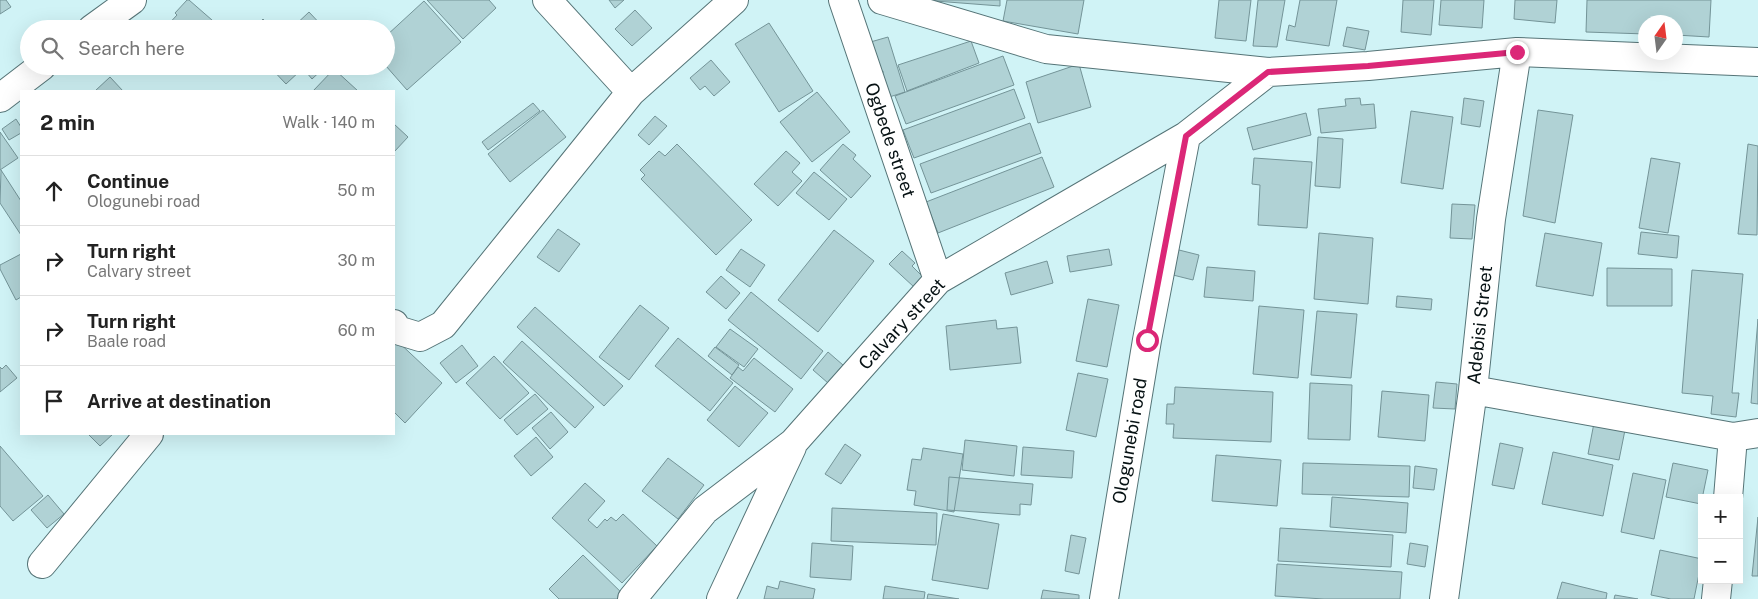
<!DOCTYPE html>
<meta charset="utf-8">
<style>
body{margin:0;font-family:"Public Sans",sans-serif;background:#f2f2f2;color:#222}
.controls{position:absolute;right:15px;bottom:15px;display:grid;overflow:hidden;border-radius:0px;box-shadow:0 5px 20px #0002}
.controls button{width:45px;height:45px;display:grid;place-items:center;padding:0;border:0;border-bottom:1px solid #e0e0e0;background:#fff;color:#222;font:25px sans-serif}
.compass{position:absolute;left:1638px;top:15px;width:45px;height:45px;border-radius:50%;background:#fff;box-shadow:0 5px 20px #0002;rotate:14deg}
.stop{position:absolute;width:15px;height:15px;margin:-11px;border:4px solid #db2777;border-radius:50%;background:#fff}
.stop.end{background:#db2777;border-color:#fff;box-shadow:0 1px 5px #0008}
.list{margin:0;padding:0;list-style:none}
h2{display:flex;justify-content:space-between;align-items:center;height:65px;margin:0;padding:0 20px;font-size:21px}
h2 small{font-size:16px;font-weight:400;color:#767676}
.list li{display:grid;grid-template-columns:32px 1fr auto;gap:15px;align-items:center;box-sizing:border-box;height:70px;padding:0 20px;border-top:1px solid #e0e0e0}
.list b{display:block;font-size:19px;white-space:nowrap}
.list p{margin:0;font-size:16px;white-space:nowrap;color:#767676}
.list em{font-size:16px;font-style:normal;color:#767676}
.icon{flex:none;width:28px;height:28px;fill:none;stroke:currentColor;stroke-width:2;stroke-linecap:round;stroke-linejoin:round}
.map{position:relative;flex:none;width:1758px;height:599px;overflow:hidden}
.search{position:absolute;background:#fff;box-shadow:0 5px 20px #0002;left:20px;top:20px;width:375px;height:55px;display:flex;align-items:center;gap:12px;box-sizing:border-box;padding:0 18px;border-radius:28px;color:#767676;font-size:19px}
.panel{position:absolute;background:#fff;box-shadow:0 5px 20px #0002;left:20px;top:90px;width:375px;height:345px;border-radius:0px}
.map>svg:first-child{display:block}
</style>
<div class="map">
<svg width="1758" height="599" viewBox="0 0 1758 599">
<rect width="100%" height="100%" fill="#d0f3f6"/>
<!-- building -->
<path fill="#b0d2d5" stroke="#749498" d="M0 0H6L11 7 0 14Z
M187 0H189L220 27 218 29H164L177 15 175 13Z
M427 0H489L496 8 463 39Z
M609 0H624L615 8Z
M935 0H1000V6L935 1Z
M1007 0H1084L1078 34 1003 21Z
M1219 0H1251L1246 41 1215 38Z
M1258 0H1285L1277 47 1253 46Z
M1300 0H1337L1329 46 1286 40 1289 25 1295 27Z
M1403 0H1434L1431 35 1401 32Z
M1441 0H1484L1482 28 1439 25Z
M1515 0H1557L1555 23 1514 19Z
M1587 0H1711L1709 37 1676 35V22H1646V34L1586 32Z
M424 1 461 42 407 90 386 66V36Z
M635 10 652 28 632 46 615 29Z
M309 12 325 29H291Z
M263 19 273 29H253Z
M769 23 813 91 779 112 735 44Z
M1347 27 1369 31 1365 50 1343 46Z
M888 37 905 92 883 99 876 75 883 73V71L876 73 867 43Z
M971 41 979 63 907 91 898 65Z
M1003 56 1014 85 906 124 895 96Z
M711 60 730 82 714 96 705 86 700 90 690 78Z
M1079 64 1091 107 1038 123 1026 82Z
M269 66H297L301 70 286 84Z
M301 66H326L312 79Z
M334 69 358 91H313Z
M110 77 123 91H95Z
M1014 89 1025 118 914 158 903 130Z
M817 92 850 132 812 162 780 122Z
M1360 98 1361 105 1374 104 1376 128 1321 133 1318 109 1346 106 1345 99Z
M1464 98 1484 101 1480 127 1461 124Z
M533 103 540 111 488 150 482 142Z
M543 110 566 137 510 182 488 154Z
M1538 110 1573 115 1555 223 1523 216Z
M1411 111 1453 117 1443 189 1401 183Z
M1306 113 1311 135 1253 150 1247 128Z
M655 116 667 126 649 145 638 135Z
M16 119 21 127V133L9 140 2 129Z
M1030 123 1041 153 931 193 920 164Z
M394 124 408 137 394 152Z
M0 132 18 158 0 170Z
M1318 137 1343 139 1340 188 1315 186Z
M677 144 752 220 716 255 641 179 645 175 640 170 659 151 665 156Z
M843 144 856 155 853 159 871 176 851 198 820 170Z
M1748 144 1758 146 1757 235 1738 234Z
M786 151 800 163 792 172 802 181 778 206 754 184Z
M1042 157 1054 187 938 233 926 202Z
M1254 158 1312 162 1307 228 1258 225 1260 185 1252 184Z
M1651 158 1680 163 1668 233 1639 228Z
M1 170 21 201V235L0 203Z
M814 172 847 199 829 220 796 193Z
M1452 204 1475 205 1472 239 1450 238Z
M558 229 580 244 559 272 537 257Z
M834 230 874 261 818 332 778 300Z
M1641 232 1679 236 1677 258 1638 254Z
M1319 233 1373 238 1368 304 1314 299Z
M1545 233 1602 243 1593 296 1536 286Z
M741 249 765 265 750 287 726 270Z
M1109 249 1112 265 1070 272 1067 256Z
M1175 249 1199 255 1193 280 1169 274Z
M902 251 915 263 912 266 924 278 914 287 889 264Z
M21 254V297L16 300 0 269V265Z
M1047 261 1053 283 1011 295 1005 273Z
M1207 267 1255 271 1253 301 1204 297Z
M1607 268 1672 269V306H1607Z
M1692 270 1743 274 1732 393H1739L1736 417 1711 414 1713 396 1682 393Z
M721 276 740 293 726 309 706 292Z
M751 292 823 351 801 379 728 320Z
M1397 296 1432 299 1431 310 1396 307Z
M1088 299 1119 305 1107 367 1076 361Z
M640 305 669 328 629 380 599 357Z
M1259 306 1304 310 1298 378 1253 374Z
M535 307 623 386 604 406 517 327Z
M1317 311 1357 314 1351 378 1311 375Z
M1758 319V404L1751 403Z
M996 320 997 329 1017 327 1021 363 950 370 946 326Z
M730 329 758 349 744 367 716 347Z
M394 338 442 383 405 423 394 412Z
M678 338 733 383 710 411 655 366Z
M522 341 594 407 575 428 503 362Z
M462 345 478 366 456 383 440 363Z
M715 347 739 365 732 375 708 356Z
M828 352 843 365 828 383 813 370Z
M494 356 529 393 500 419 466 383Z
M754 358 793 389 775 412 730 378 738 367 743 371Z
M6 365 17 378 0 392V367L2 369Z
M1078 373 1108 379 1096 437 1066 430Z
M1436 382 1457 384 1455 409 1433 408Z
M1310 383 1352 385 1350 440 1308 439Z
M735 386 768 413 739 447 707 420Z
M1175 387 1273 392 1271 442 1173 438 1174 424H1166L1167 404H1174Z
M1382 391 1429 395 1425 441 1378 437Z
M535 394 548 409 517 435 504 420Z
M551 412 568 432 550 449 532 428Z
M1594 423 1625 430 1619 460 1588 454Z
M88 434H113L100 446Z
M536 437 553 457 531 476 514 456Z
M965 440 1017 446 1014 476 962 470Z
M1500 443 1523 448 1514 489 1492 485Z
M845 444 861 455 841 484 825 474Z
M0 446 43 496 13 521 0 506Z
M1023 447 1074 451 1072 478 1021 475Z
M923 448 963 454 954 512 914 505 916 491 907 490 912 459 921 460Z
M1553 452 1613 465 1603 516 1542 504Z
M1216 455 1281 460 1277 506 1212 501Z
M668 458 704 485 678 519 642 491Z
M1303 463 1410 466 1409 497 1302 494Z
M1673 463 1708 470 1701 504 1666 497Z
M1415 466 1437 469 1434 490 1413 488Z
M1633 473 1666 480 1654 539 1621 532Z
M949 477 1033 484 1031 505 1020 504V515L947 510Z
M585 483 605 501 588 520 597 528 605 519 607 521 611 517 616 521 623 514 657 546 622 583 552 518Z
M48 495 64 514 47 528 31 510Z
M1332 497 1408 503 1406 533 1330 527Z
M832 508 937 513 936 545 831 541Z
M943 514 999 524 988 589 932 580Z
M1758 517V576H1752Z
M1280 528 1393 535 1391 567 1278 561Z
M1071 535 1086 538 1079 574 1065 571Z
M812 543 853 546 851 580 810 577Z
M1410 543 1428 546 1425 567 1407 564Z
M1660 550 1702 559 1694 599H1671L1651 595Z
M583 555 628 599H559L549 589Z
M1277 564 1402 572 1400 599H1324L1275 596Z
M780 581 815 589 813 599H764L767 586 778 589Z
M1562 582 1607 593 1606 599H1557Z
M885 586 925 592 924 599H883Z
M1043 590 1079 595V599H1041Z
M928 594 959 599H927Z
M1615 595 1638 599H1614Z"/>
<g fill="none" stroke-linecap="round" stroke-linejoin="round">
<!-- minor casing -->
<g stroke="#557477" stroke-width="30">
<path id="minor" d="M547 0 631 92
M843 0 938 280
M882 0 1046 49 1268 72 1368 66 1517 52 1758 62
M92 29 132 0
M0 98 42 66
M394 324 397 330 420 337 443 325 631 92 734 0
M1473 390 1733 437 1758 433
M1728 498 1733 437
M42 564 149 434
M632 599 705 510 793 443 938 280 1186 136 1268 72
M721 599 792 447
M1104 599 1147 340 1186 136
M1444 599 1473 390 1491 219 1517 52
M1716 599 1718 580"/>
</g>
<!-- minor -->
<use href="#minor" stroke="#fff" stroke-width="28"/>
</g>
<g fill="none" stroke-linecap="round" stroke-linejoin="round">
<!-- route -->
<path stroke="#db2777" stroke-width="6" d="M1147 340 1186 136 1268 72 1368 66 1517 52"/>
</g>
<g text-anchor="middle" stroke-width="4" stroke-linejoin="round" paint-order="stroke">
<!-- street labels -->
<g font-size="18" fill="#061113" stroke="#fff">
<text transform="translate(890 140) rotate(71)" y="6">Ogbede street</text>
<text transform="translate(902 324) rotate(-47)" y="6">Calvary street</text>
<text transform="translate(1480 325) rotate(-84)" y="6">Adebisi Street</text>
<text transform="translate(1130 441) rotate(-80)" y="6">Ologunebi road</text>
</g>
</g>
</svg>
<div class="controls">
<button>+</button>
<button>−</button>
</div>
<svg class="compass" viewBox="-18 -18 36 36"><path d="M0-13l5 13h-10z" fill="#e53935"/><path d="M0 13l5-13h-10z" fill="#767676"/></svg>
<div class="stop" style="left:1147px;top:340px"></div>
<div class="stop end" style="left:1517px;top:52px"></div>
<div class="search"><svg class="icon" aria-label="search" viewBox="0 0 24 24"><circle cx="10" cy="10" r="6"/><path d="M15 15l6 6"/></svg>Search here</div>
<section class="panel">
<h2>2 min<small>Walk · 140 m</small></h2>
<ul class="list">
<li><svg class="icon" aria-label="ahead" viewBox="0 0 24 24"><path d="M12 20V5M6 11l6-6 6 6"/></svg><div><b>Continue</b><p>Ologunebi road</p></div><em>50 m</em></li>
<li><svg class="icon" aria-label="right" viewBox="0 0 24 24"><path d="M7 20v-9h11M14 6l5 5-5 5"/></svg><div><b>Turn right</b><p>Calvary street</p></div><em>30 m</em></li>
<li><svg class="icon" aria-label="right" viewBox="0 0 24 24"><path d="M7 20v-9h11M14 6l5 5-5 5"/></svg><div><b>Turn right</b><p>Baale road</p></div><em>60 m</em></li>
<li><svg class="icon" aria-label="arrive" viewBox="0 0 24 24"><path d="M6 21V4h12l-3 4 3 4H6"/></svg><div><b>Arrive at destination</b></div></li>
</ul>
</section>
</div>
